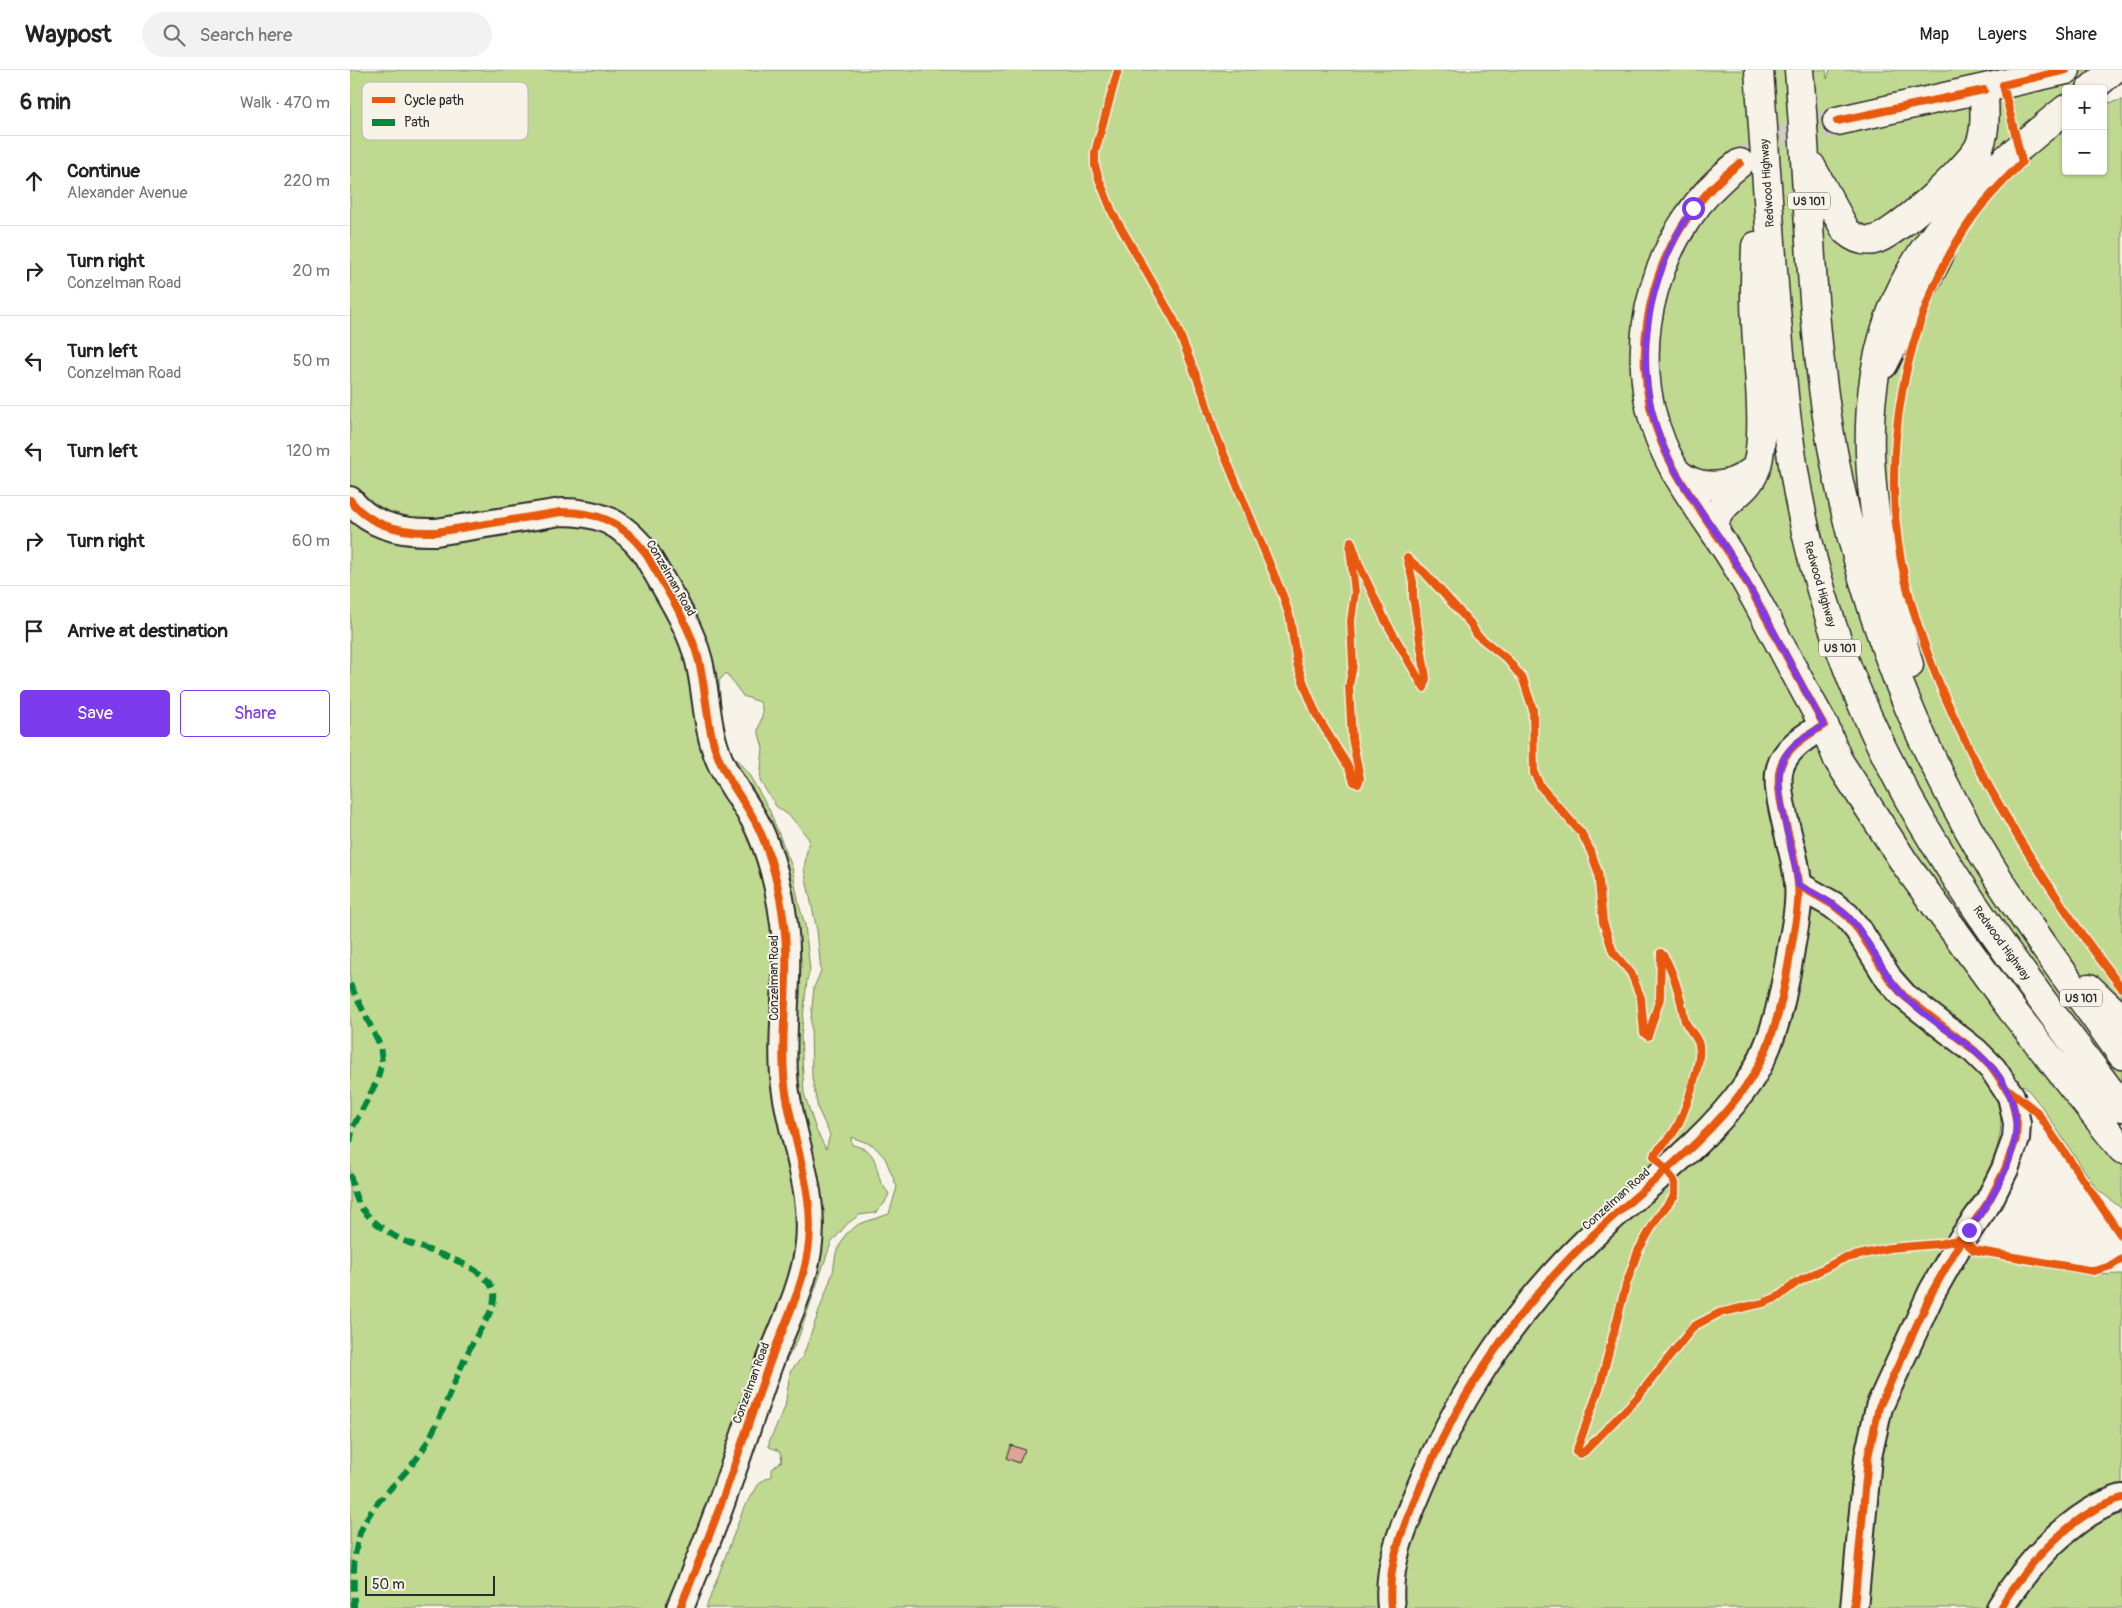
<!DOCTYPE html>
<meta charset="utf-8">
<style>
body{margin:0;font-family:Pangolin,sans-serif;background:#f2f2f2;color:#222}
.controls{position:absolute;right:15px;top:15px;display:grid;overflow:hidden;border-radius:5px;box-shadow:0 1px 4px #0004}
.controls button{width:45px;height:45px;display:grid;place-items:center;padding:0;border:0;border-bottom:1px solid #e0e0e0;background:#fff;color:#222;font:25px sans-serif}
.scale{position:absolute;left:15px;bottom:12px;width:130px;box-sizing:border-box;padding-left:5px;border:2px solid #2b2b2b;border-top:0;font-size:14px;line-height:18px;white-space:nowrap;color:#2b2b2b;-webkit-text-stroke:4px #f7f3e8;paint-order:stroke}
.stop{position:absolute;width:15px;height:15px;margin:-11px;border:4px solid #7c3aed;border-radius:50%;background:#fff}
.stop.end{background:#7c3aed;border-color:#fff;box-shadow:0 1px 5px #0008}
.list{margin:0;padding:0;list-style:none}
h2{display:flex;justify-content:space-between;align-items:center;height:65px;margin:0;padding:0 20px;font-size:21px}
h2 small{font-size:16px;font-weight:400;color:#767676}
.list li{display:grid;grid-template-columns:32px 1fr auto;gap:15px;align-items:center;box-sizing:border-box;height:90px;padding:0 20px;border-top:1px solid #e0e0e0}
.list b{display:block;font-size:19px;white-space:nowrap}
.list p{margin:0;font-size:16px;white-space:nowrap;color:#767676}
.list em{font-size:16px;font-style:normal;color:#767676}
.actions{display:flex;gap:10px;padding:15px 20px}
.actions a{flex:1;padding:11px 0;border:1px solid #7c3aed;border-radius:5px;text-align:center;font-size:18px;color:#7c3aed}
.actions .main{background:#7c3aed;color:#fff}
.icon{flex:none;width:28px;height:28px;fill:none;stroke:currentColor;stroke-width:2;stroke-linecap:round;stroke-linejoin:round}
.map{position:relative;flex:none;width:1772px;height:1538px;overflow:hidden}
header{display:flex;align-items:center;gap:30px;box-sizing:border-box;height:70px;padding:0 25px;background:#fff;border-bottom:1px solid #e0e0e0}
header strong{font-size:24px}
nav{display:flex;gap:28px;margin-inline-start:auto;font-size:18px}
.search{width:350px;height:45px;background:#f2f2f2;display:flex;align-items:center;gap:12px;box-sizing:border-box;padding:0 18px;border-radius:28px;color:#767676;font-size:19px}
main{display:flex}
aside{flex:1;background:#fff}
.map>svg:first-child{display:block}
</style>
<header>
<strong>Waypost</strong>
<div class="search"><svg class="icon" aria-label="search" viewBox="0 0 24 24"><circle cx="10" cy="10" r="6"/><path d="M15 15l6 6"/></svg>Search here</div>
<nav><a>Map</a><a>Layers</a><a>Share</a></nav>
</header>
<main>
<aside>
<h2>6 min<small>Walk · 470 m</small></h2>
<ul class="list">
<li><svg class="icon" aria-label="ahead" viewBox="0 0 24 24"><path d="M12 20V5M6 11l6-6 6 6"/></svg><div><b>Continue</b><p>Alexander Avenue</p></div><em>220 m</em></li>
<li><svg class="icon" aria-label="right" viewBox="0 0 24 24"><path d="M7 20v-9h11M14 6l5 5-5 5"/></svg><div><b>Turn right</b><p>Conzelman Road</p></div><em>20 m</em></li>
<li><svg class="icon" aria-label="left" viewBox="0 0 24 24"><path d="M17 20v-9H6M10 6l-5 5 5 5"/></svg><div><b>Turn left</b><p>Conzelman Road</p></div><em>50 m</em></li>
<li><svg class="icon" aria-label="left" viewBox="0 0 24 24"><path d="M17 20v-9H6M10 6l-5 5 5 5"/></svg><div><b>Turn left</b></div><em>120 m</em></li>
<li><svg class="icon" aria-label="right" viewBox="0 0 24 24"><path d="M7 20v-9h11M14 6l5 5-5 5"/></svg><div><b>Turn right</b></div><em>60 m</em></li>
<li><svg class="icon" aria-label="arrive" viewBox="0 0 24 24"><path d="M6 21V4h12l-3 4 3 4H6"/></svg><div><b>Arrive at destination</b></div></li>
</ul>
<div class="actions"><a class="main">Save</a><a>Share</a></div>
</aside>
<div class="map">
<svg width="1772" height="1538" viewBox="0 0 1772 1538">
<rect width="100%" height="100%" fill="#f7f3e8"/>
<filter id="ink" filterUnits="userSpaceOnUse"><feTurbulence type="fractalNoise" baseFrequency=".02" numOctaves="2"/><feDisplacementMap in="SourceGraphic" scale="10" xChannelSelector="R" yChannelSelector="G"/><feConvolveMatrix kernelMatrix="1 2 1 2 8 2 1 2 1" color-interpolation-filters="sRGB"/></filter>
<g filter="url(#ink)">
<!-- green -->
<path fill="#c0d990" stroke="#76825e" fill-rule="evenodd" d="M0 0H1476L1477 9 1480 0H1772V13L1753 26V19H1716V101H1753V34L1772 30V1139L1746 1118 1692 1037 1674 1015 1647 1030C1661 1072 1633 1109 1614 1145 1608 1156 1604 1169 1599 1180L1737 1205 1772 1204V1538H356L393 1440 410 1412 422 1406V1399L432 1391 431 1384 428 1380 419 1377V1372L435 1337 440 1302 453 1286 483 1202 486 1183 496 1164 509 1154 539 1144 547 1117 535 1088 523 1075 501 1067 502 1075C526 1080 524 1090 530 1110 532 1115 536 1119 539 1124L534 1134 525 1143 509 1145 497 1154 481 1173 448 1269 429 1304 342 1538H0ZM376 603 393 626 410 632 413 642 408 660 413 678 410 711 426 736 441 747 459 769 454 799 467 860 471 901 464 917 461 949 462 1008 468 1039 480 1065 476 1079 466 1060 454 1023 451 967 457 910 460 900 455 855 449 835 442 797 419 739 398 703 381 683 372 658 369 611Z"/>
<!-- building -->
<path fill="#dda499" stroke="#2b2b2b" d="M661 1375 675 1380 669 1393 656 1388Z"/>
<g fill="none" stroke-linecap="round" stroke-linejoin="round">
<!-- major-tunnel -->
<path stroke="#cecbc2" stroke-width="28" stroke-dasharray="28 14" stroke-linecap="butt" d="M1395 90 1441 66 1487 51"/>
<!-- minor casing -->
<g stroke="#2b2b2b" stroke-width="30">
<path id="minor" d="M1534 295 1589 187 1605 142
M0 430C20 457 55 463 86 462L211 442C248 442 271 451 295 482 314 516 339 552 349 591 357 624 356 658 369 689 379 714 397 734 408 757 422 787 430 822 434 854 441 908 429 962 435 1016 442 1070 467 1125 458 1181 452 1221 432 1259 418 1297 400 1348 384 1399 365 1450 354 1479 342 1509 330 1538
M1448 815 1483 835 1497 846 1509 861 1539 909 1554 926 1625 981 1643 999 1661 1026 1667 1053 1666 1069 1655 1099 1639 1131 1612 1169 1582 1222 1529 1337 1518 1387 1504 1538
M1041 1538C1036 1493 1055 1453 1072 1413 1111 1321 1170 1234 1243 1165 1292 1118 1353 1075 1393 1020 1425 978 1434 923 1442 873 1446 851 1451 827 1447 805 1444 778 1423 721 1430 698 1436 677 1457 666 1474 655
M1650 1538C1675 1496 1724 1441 1772 1428"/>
</g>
<!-- major casing -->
<g stroke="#2b2b2b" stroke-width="31">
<path id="major" d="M1487 51 1716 0
M1390 93C1305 156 1271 277 1312 374 1332 421 1366 459 1391 503 1420 553 1445 605 1474 655"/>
</g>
<!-- highway casing -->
<g stroke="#2b2b2b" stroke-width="31">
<path id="highway" d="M1409 0C1414 72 1419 143 1424 215 1431 297 1437 381 1456 462 1481 572 1526 678 1585 774 1641 866 1708 951 1772 1037
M1449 0C1459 123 1460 250 1481 371 1506 514 1556 654 1630 779 1673 851 1724 917 1772 985
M1741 19 1763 0
M1461 96 1496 161C1504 168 1514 172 1524 170 1545 165 1619 97 1629 77 1637 60 1634 38 1634 20
M1325 401C1347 421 1378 420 1401 402
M1366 463 1365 451 1368 444C1378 428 1398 420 1405 401 1418 371 1407 288 1406 253 1404 227 1405 202 1406 176
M1559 595C1521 458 1488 306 1574 180 1612 124 1664 81 1716 39
M1474 655 1488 690 1556 795 1662 940 1772 1079
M1739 918 1772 949"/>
</g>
<!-- minor -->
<use href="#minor" stroke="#f7f3e8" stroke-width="26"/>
<!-- major -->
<use href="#major" stroke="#f7f3e8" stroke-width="28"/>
<!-- highway -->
<use href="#highway" stroke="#f7f3e8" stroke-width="28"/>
<!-- quiet -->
<path stroke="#00873e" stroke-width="6" stroke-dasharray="12 6" stroke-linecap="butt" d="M0 914 30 975 32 992 27 1011 3 1057 0 1073
M0 1104C3 1116 5 1130 13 1140 22 1151 35 1161 48 1168 72 1181 138 1193 144 1223 146 1237 134 1253 127 1265 106 1302 94 1345 72 1381 52 1412 20 1431 9 1466 2 1490 4 1514 4 1538"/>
<!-- cycleway casing -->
<g stroke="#f7f3e8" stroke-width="11">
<path id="cycleway" d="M768 0 745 82V96L749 109 763 144 824 250 853 323 864 360 933 526 940 548 947 594 956 619 967 646 999 698 1004 712 1008 714 1010 708 1002 668 999 616 1003 595 1001 551 1005 522 1000 479 1001 471 1010 497 1035 550 1074 618 1076 608 1063 527V512L1057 488 1074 502 1120 553 1127 565 1157 589 1173 609 1183 640 1184 703 1191 717 1232 764 1241 782 1248 802 1253 852 1263 882 1281 903 1291 928 1294 963 1298 966 1310 928 1311 883C1322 894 1332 933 1334 948 1336 958 1347 965 1349 975 1352 994 1333 1051 1321 1066 1316 1073 1308 1078 1304 1086L1323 1109 1325 1113V1125L1307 1148 1288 1181 1276 1215 1250 1316 1226 1382 1230 1384 1235 1381 1286 1329 1344 1256 1369 1243 1413 1233 1428 1227 1446 1213 1492 1189 1539 1178 1589 1174 1612 1169
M1716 0 1653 15 1672 92C1655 110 1637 127 1623 147 1553 245 1527 393 1555 509 1575 594 1614 675 1658 750 1681 790 1707 828 1733 866 1746 883 1758 901 1772 918
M1487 51 1634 20
M0 430C20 457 55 463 86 462L211 442C248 442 271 451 295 482 314 516 339 552 349 591 357 624 356 658 369 689 379 714 397 734 408 757 422 787 430 822 434 854 441 908 429 962 435 1016 442 1070 467 1125 458 1181 452 1221 432 1259 418 1297 400 1348 384 1399 365 1450 354 1479 342 1509 330 1538
M1448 815 1483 835 1497 846 1509 861 1539 909 1554 926 1625 981 1643 999 1661 1026 1667 1053 1666 1069 1655 1099 1639 1131 1612 1169 1582 1222 1529 1337 1518 1387 1504 1538
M1659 1020 1687 1042 1772 1167
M1612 1169 1624 1180 1744 1201 1761 1196 1772 1189
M1041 1538C1036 1493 1055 1453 1072 1413 1111 1321 1170 1234 1243 1165 1292 1118 1353 1075 1393 1020 1425 978 1434 923 1442 873 1446 851 1451 827 1447 805 1444 778 1423 721 1430 698 1436 677 1457 666 1474 655 1445 605 1420 553 1391 503 1366 459 1332 421 1312 374 1271 277 1305 156 1390 93
M1650 1538C1675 1496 1724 1441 1772 1428"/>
</g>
<!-- cycleway -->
<use href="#cycleway" stroke="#e8590c" stroke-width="8"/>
</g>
</g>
<g fill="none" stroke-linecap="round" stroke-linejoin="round" filter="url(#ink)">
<!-- route -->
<path stroke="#7c3aed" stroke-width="6" d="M1343 138C1292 215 1279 309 1321 393 1339 428 1365 458 1385 492 1417 545 1443 601 1474 655 1459 664 1441 673 1433 690 1420 716 1445 783 1448 815 1468 825 1490 836 1504 853 1523 876 1533 904 1553 925 1574 947 1602 962 1625 981 1694 1038 1664 1099 1619 1160"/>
</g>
<g text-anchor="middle" stroke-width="4" stroke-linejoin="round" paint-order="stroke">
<!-- shield labels -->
<g fill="#f7f3e8" stroke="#686764" stroke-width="1">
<rect x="1438" y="122.5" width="42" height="17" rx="4"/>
<rect x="1469" y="569.5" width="42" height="17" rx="4"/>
<rect x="1710" y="919.5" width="42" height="17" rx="4"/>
</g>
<g font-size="11" font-weight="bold" fill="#2b2b2b">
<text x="1459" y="135">US 101</text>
<text x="1490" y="582">US 101</text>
<text x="1731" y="932">US 101</text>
</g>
<!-- street labels -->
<g font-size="12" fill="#2b2b2b" stroke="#f7f3e8">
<text transform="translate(1417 113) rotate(-94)" y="4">Redwood Highway</text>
<text transform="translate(321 508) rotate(60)" y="4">Conzelman Road</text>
<text transform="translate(1470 514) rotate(74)" y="4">Redwood Highway</text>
<text transform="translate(1652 873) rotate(54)" y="4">Redwood Highway</text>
<text transform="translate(424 908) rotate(-90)" y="4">Conzelman Road</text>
<text transform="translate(1266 1129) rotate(-42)" y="4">Conzelman Road</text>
<text transform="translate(401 1313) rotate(-70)" y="4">Conzelman Road</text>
</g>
</g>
<!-- legend -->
<rect x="12" y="12" width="166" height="58" rx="8" fill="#f7f3e8" stroke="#bab7af" stroke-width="1"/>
<rect x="22" y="27" width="23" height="6" fill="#e8590c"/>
<rect x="22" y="49" width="23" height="7" fill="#00873e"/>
<g font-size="14" fill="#2b2b2b">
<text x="54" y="35">Cycle path</text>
<text x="54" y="57">Path</text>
</g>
</svg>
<div class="controls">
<button>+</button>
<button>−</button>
</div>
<div class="scale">50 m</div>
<div class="stop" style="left:1343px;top:138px"></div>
<div class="stop end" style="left:1619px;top:1160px"></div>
</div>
</main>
